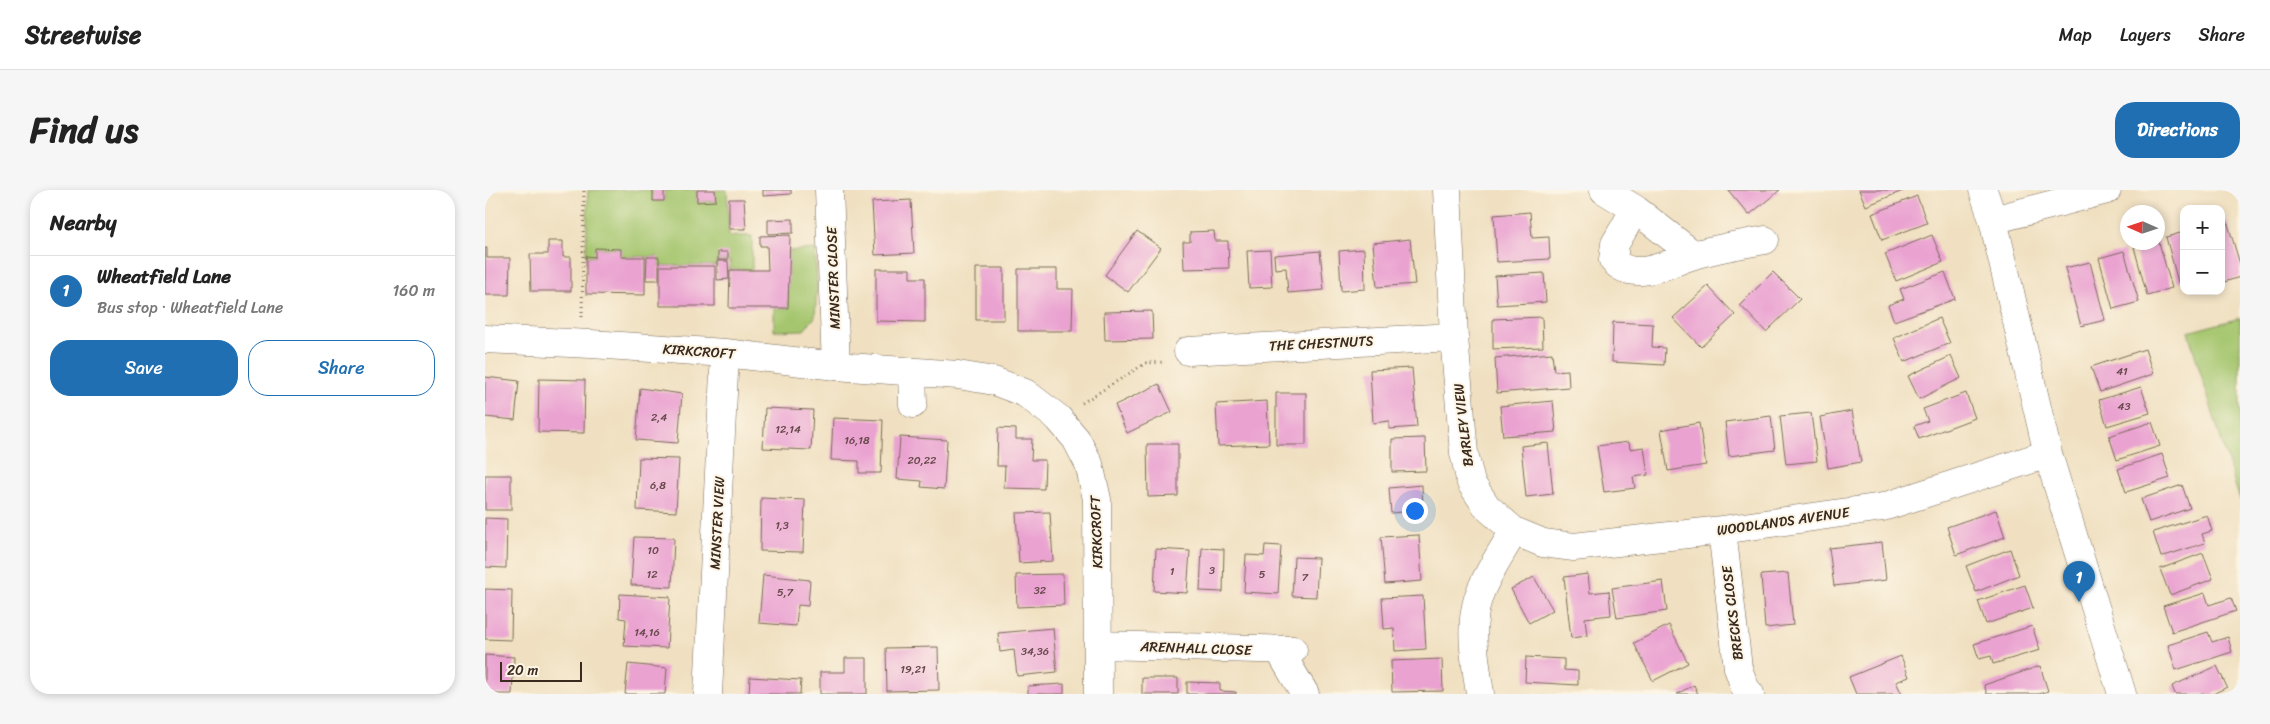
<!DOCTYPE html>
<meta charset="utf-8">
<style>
body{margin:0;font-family:Sriracha,sans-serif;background:#f6f6f6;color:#222}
.controls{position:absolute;right:15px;top:15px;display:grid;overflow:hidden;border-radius:10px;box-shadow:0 2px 8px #0003}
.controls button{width:45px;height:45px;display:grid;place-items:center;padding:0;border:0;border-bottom:1px solid #e0e0e0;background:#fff;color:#222;font:25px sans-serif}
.compass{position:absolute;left:1635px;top:15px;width:45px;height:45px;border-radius:50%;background:#fff;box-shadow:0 2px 8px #0003;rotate:273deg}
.scale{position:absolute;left:15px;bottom:12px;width:82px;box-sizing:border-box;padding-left:5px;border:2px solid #3b2a1e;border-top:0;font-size:14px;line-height:18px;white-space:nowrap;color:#3b2a1e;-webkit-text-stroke:4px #fcf5e5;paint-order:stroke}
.you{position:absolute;left:929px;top:320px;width:18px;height:18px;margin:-12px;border:4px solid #fff;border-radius:50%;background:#1a73e8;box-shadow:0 0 0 8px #1a73e833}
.badge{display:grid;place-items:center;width:32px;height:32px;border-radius:50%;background:#1f6fb2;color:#fff;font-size:16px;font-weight:700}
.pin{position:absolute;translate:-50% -41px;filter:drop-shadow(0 1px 2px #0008)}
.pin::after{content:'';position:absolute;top:26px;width:18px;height:15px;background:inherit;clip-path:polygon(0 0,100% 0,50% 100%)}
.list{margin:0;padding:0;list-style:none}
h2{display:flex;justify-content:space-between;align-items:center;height:65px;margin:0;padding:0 20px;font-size:21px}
h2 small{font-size:16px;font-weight:400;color:#767676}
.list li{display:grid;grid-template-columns:32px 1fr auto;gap:15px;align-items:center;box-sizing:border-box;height:70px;padding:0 20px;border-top:1px solid #e0e0e0}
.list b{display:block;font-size:19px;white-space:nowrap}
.list p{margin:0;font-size:16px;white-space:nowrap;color:#767676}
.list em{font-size:16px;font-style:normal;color:#767676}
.actions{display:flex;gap:10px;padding:15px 20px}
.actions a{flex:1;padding:11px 0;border:1px solid #1f6fb2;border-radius:20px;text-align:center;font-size:18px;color:#1f6fb2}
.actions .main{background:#1f6fb2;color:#fff}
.map{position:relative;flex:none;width:1755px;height:504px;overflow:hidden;border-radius:20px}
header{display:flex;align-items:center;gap:30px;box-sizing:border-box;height:70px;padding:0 25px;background:#fff;border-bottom:1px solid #e0e0e0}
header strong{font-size:24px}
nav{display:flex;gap:28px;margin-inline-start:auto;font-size:18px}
.intro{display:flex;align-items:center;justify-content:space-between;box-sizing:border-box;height:120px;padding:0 30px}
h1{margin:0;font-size:35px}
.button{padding:12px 22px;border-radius:20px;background:#1f6fb2;color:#fff;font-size:18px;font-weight:700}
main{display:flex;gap:30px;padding:0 30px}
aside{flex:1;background:#fff;border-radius:20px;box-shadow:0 2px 8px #0003}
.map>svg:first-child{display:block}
</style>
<header>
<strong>Streetwise</strong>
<nav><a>Map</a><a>Layers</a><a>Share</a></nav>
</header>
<div class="intro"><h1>Find us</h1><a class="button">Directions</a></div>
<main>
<aside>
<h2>Nearby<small></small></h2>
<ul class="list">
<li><span class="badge">1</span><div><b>Wheatfield Lane</b><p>Bus stop · Wheatfield Lane</p></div><em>160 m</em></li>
</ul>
<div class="actions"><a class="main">Save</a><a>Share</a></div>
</aside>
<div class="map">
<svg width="1755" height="504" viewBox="0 0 1755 504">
<rect width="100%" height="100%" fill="#fcf5e5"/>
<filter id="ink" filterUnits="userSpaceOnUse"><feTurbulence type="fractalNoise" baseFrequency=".02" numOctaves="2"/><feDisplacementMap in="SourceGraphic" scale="10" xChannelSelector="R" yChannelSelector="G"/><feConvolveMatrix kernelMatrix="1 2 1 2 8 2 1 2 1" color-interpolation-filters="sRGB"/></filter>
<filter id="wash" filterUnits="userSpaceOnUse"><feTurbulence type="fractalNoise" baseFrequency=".0096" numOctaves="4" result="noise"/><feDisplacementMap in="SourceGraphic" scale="20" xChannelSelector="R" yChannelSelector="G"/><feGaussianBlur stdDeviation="1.12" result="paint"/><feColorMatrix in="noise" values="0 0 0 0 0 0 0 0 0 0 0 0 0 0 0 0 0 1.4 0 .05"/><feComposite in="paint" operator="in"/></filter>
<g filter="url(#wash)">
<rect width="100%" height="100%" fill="#f0e0c1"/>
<!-- green -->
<path fill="#a5c66e" stroke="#707846" d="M103 0H168V11H179V0H212V12L231 11 230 0H242L244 46H267V80H245V71H232V76H174L173 67H136L135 59 111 58 110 67 101 66Z
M330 59 332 93 330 127 319 140 289 141V118H303L304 61Z
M1755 128V311L1703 142Z"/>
<g id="blocks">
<!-- building -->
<path fill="#eaa3d1" d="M168 0H179V11H168Z
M212 0H230L231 11 212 12Z
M278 0H306V4L278 6Z
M1243 0H1295L1264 25Z
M1374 0H1420L1381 16Z
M1432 6 1442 33 1397 50 1387 24Z
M244 9H259L261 39H244Z
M426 10 429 63 390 65 387 12Z
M1045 22 1047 48 1064 47 1065 69 1012 72 1009 25Z
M308 29V43L283 44V30Z
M1742 31 1755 74V87L1736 93V33Z
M652 41 676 58 643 102 620 85Z
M729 41 730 51H743L744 78 699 79 698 52H705V42Z
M1699 42V91L1693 92 1681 47Z
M305 45 303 118H244L245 80H283L282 56H275V46Z
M1447 45 1458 72 1411 91 1400 64Z
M925 49 930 94 892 97 888 53Z
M1673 49 1687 98 1662 105 1649 57 1672 52Z
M63 51H78V67H86V101H46L45 64H63Z
M0 58H2V68H25L24 105H0Z
M110 58 136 59V67H160V105L101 104V66L110 67Z
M879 59 880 99 856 101 854 61Z
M785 60 787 97 764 98 762 61Z
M835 61 839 100 803 103 801 78 790 79 789 65Z
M1639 61 1654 112 1628 119 1614 68Z
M233 62H243V70H233Z
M162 67H174V90H161Z
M232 71H243L244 89 232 90Z
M1605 72 1620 130 1596 136 1580 78Z
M175 76H230V116H175Z
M491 78H519V130H491Z
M391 79H425V88H440V132L391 131Z
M533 79H572V99H588L587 141H533Z
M1288 82 1315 109 1281 142 1255 115Z
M1460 82 1470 109 1409 131 1403 115 1419 109 1415 99Z
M1059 83 1061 112 1012 115 1010 86Z
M1223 96 1250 125 1216 157 1188 128Z
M667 121 668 149 620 150 619 122Z
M1057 127 1058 157 1008 159V129Z
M1454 128 1465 153 1419 172 1409 148Z
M1128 132 1168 134 1167 157 1180 158 1179 175 1127 172Z
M1660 159 1668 184 1615 202 1606 177Z
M1067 163 1069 181 1083 180 1084 197 1012 203 1010 168Z
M1466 166 1476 188 1434 209 1423 186Z
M927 178 932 237 904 239V231L888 233 885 180Z
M0 187 34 191 30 230 0 227Z
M54 189 100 190 99 243 53 242Z
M674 194 687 222 642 243 630 215Z
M1656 197 1665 223 1622 236 1614 210Z
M155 198 197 204 193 253 151 250Z
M791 203H821V255H791Z
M1481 203 1490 228 1434 249 1429 236 1443 231 1438 219Z
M782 211 784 254 733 256 731 214Z
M1068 211 1071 242 1018 246 1015 216Z
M280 218 328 220 326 260 278 258Z
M1367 221 1376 272 1343 278 1335 227Z
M1326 223 1332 271 1301 274 1295 226Z
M1286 226 1290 260 1244 266 1240 232Z
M348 228 398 230 396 283H374V271L346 270Z
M1667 232 1675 256 1632 270 1624 246Z
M1214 233 1221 275 1183 281 1176 240Z
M513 238 531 239V249H547L546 270H560L559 299 519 298 520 276H512Z
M415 247 462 250 459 299 436 297 437 291 412 289Z
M940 248 941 281 907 282V249Z
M1144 252 1145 259 1159 257 1163 285 1148 287 1150 298 1119 302 1112 256Z
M1063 253 1068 304 1041 307 1036 256Z
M662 254H693V306L663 307Z
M1677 264 1685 288 1641 302 1633 279Z
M154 268 194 269 191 322 152 320Z
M0 285H26V320H0Z
M937 295 938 320 906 323 904 298Z
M1697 295 1705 318 1664 332 1656 309Z
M276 308 320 310 318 362 275 361Z
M1511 320 1520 347 1471 365 1462 337Z
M565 322 568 371 534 373 531 323Z
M1722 325 1727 341 1717 344 1720 353 1676 367 1668 342Z
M0 328 22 329 21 378 0 377Z
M934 345 937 391 900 394 896 347Z
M149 347 189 348 187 397 146 395Z
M1397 352 1401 390 1349 396 1344 358Z
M780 355 796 356 793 404 759 402 761 365 779 366Z
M717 358 739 359 738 402 715 401Z
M671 359 705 361 702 403 669 401Z
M1525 359 1534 385 1491 402 1481 376Z
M1718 363 1728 389 1685 405 1675 379Z
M809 367 833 368 831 407 807 406Z
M1303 383 1308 435 1280 438 1276 385Z
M578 384 579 415 532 417 531 385Z
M1103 384 1105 403 1124 401 1126 425 1100 428 1102 446 1086 448 1079 387Z
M278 385 325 390 323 416 313 415 311 436 274 433Z
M1049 387 1068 420 1044 433 1026 399Z
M1178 391 1182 421 1132 428 1127 398Z
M1540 395 1548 418 1501 434 1493 411Z
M0 399 27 400 26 450 0 449Z
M1720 403 1724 415 1746 408 1751 421 1687 442 1678 416Z
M135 404 185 407 182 458 139 456 141 429 134 428Z
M938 406 941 459 910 461 909 438 899 439 897 408Z
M1184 435 1203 473 1168 491 1149 453Z
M1547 436 1555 460 1508 474 1506 466 1494 469 1489 454Z
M568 438 572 482 532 486 529 460 515 462 513 443Z
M1723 442 1727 452 1743 447 1747 462 1691 480 1683 455Z
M453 457 454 500 402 501 401 458Z
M0 465 29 467 27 504H0Z
M1416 466 1424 487 1411 492 1417 504H1371L1364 487Z
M1041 467 1079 469V480L1093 481V495L1040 492Z
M360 468H382V504H335V482H360Z
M957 469 958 501 907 502 906 471Z
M143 474 182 478 180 504H140Z
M1555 476 1563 501 1554 504H1502L1499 495Z
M1732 476 1742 497 1728 504H1690L1687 496Z
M265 487 316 490 315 504H264Z
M657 488H693V504H657Z
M702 492 735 493V501L751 502V504H702Z
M579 494V504H543V496Z
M1209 495 1213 504H1192Z"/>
</g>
</g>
<g filter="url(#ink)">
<use href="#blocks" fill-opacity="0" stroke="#7a6a57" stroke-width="1"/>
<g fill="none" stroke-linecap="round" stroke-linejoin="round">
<!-- minor casing -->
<g stroke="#7a6a57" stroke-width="29">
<path id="minor" d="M344 0 351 176
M962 0 969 147 979 263 986 293 1002 317 1029 341 1058 353 1089 357 1237 340 1398 317 1563 264
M1119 0 1150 19 1209 65
M1498 0 1508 30 1563 264 1637 504
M1150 19 1130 54 1128 70C1149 95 1187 71 1212 64 1234 58 1257 54 1280 50
M1508 30 1622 0
M0 149 106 154 240 163 351 176 473 185 509 191 540 203 573 228 591 249 604 274 612 309 613 504
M703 161 969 147
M427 182 428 214
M1237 340 1253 478 1260 498 1265 504
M613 455 808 460
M794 460 820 504
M223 504 240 163
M995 504C991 475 984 441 992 412 997 391 1018 360 1029 341"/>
</g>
<!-- path -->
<path stroke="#7a6a57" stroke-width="3" stroke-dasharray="1 4" stroke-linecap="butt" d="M97 127 99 0
M597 213 661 173 679 172"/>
<!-- minor -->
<use href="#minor" stroke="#fff" stroke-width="28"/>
</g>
</g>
<g text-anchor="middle" stroke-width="4" stroke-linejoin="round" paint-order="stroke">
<!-- number labels -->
<g font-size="11" fill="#67484b">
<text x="1637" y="185">41</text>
<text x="1639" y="220">43</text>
<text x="174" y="231">2,4</text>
<text x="303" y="243">12,14</text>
<text x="372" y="254">16,18</text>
<text x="437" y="274">20,22</text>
<text x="173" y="299">6,8</text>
<text x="297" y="339">1,3</text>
<text x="168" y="364">10</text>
<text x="727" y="384">3</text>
<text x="687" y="385">1</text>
<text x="167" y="388">12</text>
<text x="777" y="388">5</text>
<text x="820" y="391">7</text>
<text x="555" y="404">32</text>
<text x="300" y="406">5,7</text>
<text x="162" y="446">14,16</text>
<text x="550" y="465">34,36</text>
<text x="428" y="483">19,21</text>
</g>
<!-- street labels -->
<g font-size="14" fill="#3b2a1e" stroke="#fcf5e5">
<text transform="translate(348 88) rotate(-92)" y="5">MINSTER CLOSE</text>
<text transform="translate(836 153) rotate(-3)" y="5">THE CHESTNUTS</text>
<text transform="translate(214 161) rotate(4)" y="5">KIRKCROFT</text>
<text transform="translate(978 235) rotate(-97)" y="5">BARLEY VIEW</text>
<text transform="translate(1298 331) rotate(-8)" y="5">WOODLANDS AVENUE</text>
<text transform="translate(232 333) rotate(-87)" y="5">MINSTER VIEW</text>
<text transform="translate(611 342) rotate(-92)" y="5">KIRKCROFT</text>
<text transform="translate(1247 423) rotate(-97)" y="5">BRECKS CLOSE</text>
<text transform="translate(711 458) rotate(2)" y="5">ARENHALL CLOSE</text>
</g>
</g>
</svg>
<div class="controls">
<button>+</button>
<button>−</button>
</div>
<svg class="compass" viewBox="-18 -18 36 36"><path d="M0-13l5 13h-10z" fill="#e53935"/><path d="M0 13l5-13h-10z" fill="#767676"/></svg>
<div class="scale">20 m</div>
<div class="you"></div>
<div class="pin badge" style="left:1594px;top:412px">1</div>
</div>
</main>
